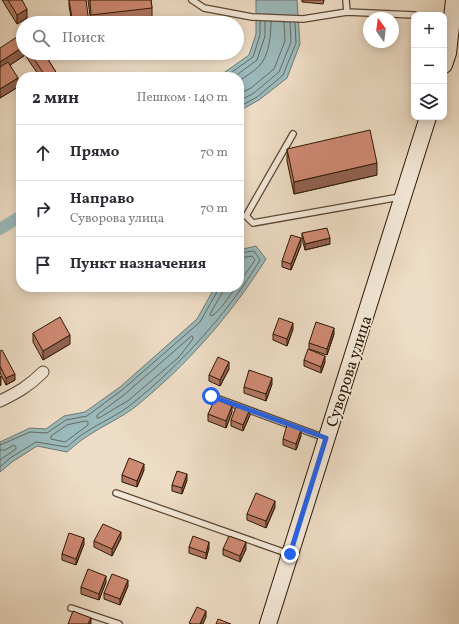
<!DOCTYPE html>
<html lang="ru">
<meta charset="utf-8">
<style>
body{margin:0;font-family:Vollkorn,serif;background:#f2f2f3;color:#2b2b33}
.controls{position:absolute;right:12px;top:12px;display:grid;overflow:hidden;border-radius:8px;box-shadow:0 2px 10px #0003}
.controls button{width:36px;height:36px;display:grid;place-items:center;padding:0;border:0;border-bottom:1px solid #e1e1e2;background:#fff;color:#2b2b33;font:20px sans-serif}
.compass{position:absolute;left:363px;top:12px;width:36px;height:36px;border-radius:50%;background:#fff;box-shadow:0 2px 10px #0003;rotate:346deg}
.stop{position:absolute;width:12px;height:12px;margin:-9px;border:3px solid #2563eb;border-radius:50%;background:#fff}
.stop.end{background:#2563eb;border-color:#fff;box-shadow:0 1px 4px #0008}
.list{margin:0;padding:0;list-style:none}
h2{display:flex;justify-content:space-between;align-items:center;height:52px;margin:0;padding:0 16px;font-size:17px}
h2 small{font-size:13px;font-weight:400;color:#7c7c81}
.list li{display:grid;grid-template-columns:26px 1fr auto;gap:12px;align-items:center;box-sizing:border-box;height:56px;padding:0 16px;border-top:1px solid #e1e1e2}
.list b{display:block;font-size:15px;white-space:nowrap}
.list p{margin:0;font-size:13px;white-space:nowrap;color:#7c7c81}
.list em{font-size:13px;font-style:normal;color:#7c7c81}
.icon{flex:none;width:22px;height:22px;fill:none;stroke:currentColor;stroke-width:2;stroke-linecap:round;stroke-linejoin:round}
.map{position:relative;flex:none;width:459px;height:624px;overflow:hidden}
.search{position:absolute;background:#fff;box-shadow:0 2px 10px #0003;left:16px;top:16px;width:228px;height:44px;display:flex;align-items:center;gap:10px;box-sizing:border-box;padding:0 14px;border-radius:22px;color:#7c7c81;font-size:15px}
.panel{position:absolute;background:#fff;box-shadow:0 2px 10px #0003;left:16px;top:72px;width:228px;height:220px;border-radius:16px}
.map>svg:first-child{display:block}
</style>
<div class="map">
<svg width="459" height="624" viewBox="0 0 459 624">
<rect width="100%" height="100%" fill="#eeddc6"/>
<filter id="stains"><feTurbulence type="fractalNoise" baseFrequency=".005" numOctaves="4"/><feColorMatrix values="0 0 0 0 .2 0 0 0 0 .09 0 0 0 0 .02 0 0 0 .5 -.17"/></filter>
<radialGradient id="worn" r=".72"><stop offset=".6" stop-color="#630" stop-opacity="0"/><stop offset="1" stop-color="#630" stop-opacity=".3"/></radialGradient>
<!-- water -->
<path fill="#9bbabc" stroke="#6f7972" d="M256 0H297L300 44 287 78 259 100 239 111V77H218L249 55 256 34Z
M256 246 266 259C231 315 187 365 135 407 121 418 104 425 89 435 81 440 74 446 67 452L37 446 12 462 0 472V442L30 428 46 429 64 416 85 412 120 387 197 319 215 287H239V250Z"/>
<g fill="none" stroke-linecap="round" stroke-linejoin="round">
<!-- shore -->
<path stroke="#646960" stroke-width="1" d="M225 77 253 57 260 35V21
M234 77 257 60 265 36V21
M239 81C246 76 255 71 260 65 269 56 271 34 271 21
M239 94 251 88 274 69 285 41 284 22
M239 101 254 93 279 72 291 42 290 22
M239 107 257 97 283 75 296 43 295 22
M239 258 252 256 255 260 239 283
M223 287 222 293 210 314 211 316C219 313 230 295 236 287
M192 336 193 339 179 357 129 400 99 418H97V415L125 394Z
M86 421 88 422V425L65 442 51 439V436L67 425Z
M0 445 30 432 47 433 66 420 87 416 122 390 200 322 218 290V287
M0 450H5L14 445 16 447V449L0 460
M0 467 10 458 36 442 67 447C73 442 79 436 86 432 101 422 119 415 133 403 180 365 229 312 260 260L254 251 239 253"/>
<!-- canal -->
<path stroke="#9bbabc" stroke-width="12" d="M0 229 21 216"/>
<!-- lane casing -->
<g stroke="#5c4934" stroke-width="8">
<path id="lane" d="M192 0 204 8 252 17 303 19 347 12 414 15
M346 0 347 12
M293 134 246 216 253 223 400 197
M211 396 325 438
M116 493 289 554
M71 608 119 624"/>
</g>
<!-- street casing -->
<g stroke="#5c4934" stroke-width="13">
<path id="street" d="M0 401C17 393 29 386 43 372"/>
</g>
<!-- secondary casing -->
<g stroke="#2c1803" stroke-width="18">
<path id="secondary" d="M444 65 448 53 454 0
M268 624 428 117"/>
</g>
<!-- lane -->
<use href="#lane" stroke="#f4e9da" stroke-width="5.5"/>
<!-- street -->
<use href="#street" stroke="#f4e9da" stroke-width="11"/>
<!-- secondary -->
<use href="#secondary" stroke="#f4e9da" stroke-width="16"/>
</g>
<!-- wall -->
<path fill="#b27764" stroke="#2c1803" d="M2 0H22L27 18 17 24Z
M69 0 89 23H72L69 6Z
M88 0H151L152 8V20L124 23H91Z
M302 0H324L323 4 302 2Z
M0 48 23 53H44L59 77H40L25 55 10 65 18 87 0 98Z
M287 149 377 175 294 194 287 161Z
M302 233 330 244 305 250 302 239Z
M301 245 291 270 282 267V261Z
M293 329 287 346 273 340V334Z
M33 333 70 344 43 360 33 342Z
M334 334 327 355 309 349V343Z
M0 351 15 380 6 385 0 373Z
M304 360 325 362 321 373 304 366Z
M229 369 220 386 209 381V375Z
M272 384 266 401 244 393V387Z
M232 412 226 428 208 421V414Z
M250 415 243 431 231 426V420Z
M301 436 296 450 283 445V439Z
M144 470 137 487 122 482V475Z
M187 480 182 494 172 491V485Z
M275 507 266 528 247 520V514Z
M121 538 112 556 94 547V541Z
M84 544 76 565 62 560V554Z
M189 547 209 548 206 559 189 553Z
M223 549H246L240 562 223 555Z
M106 582 99 600 81 594V587Z
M128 586 120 605 104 599V593Z"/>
<!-- shaded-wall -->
<path fill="#916151" stroke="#2c1803" d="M27 9V18L17 24V15Z
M23 47V53H25V55L0 72V62Z
M18 78V87L0 98V89Z
M377 163V175L294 194V182Z
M301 238V245L291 270V264Z
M330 238V244L305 250V244Z
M293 323V329L287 346V339Z
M334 328V334L327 355V349Z
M70 335V344L43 360V351Z
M325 356V362L321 373V367Z
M229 362V369L220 386V380Z
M15 374V380L6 385V378Z
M1 376V385L0 386V377Z
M272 378V384L266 401V394Z
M232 406V412L226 428V421Z
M250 409V415L243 431V425Z
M301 430V436L296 450V444Z
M144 464V470L137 487V481Z
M187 474V480L182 494V488Z
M275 501V507L266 528V521Z
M121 532V538L112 556V549Z
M84 538V544L76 565V559Z
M209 542V548L206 559V553Z
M246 542V549L240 562V556Z
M106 576V582L99 600V594Z
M128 580V586L120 605V599Z
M206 611V617L203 624H200Z
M91 618V624H88Z"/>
<!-- building -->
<path fill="#cf8a74" stroke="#2c1803" d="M8 0H22L27 9 17 15Z
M69 0H86L89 23H73Z
M90 0H151L152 8 91 15Z
M23 33V47L0 62V48Z
M30 53H44L59 77H46Z
M8 62 18 78 0 89V67Z
M370 130 377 163 294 182 287 149Z
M327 228 330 238 305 244 302 233Z
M291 235 301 238 291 264 282 261Z
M60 317 70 335 43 351 33 333Z
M279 318 293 323 287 339 273 334Z
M316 322 334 328 327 349 309 343Z
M308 349 325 356 321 367 304 360Z
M2 350 15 374 6 378 0 366V351Z
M218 357 229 362 220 380 209 375Z
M249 370 272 378 266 394 244 387Z
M215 399 232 406 226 421 208 414Z
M237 404 250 409 243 425 231 420Z
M287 425 301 430 296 444 283 439Z
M129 458 144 464 137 481 122 475Z
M177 471 187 474 182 488 172 485Z
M256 493 275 501 266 521 247 514Z
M103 524 121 532 112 549 94 541Z
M69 533 84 538 76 559 62 554Z
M193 536 209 542 206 553 189 547Z
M229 536 246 542 240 556 223 549Z
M88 569 106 576 99 594 81 587Z
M112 574 128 580 120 599 104 593Z
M197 607 206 611 200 624H192L189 623Z
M73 611 91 618 88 624H68Z
M218 619 231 624H216Z"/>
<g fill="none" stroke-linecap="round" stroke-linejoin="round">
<!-- route -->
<path stroke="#2563eb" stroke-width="5" d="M211 396 326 438 290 554"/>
</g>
<g text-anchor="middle" stroke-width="3.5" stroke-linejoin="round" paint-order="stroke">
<!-- street labels -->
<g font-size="16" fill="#2c1803" stroke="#f4e9da">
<text transform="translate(348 371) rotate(-72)" y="6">Суворова улица</text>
</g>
</g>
<rect width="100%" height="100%" filter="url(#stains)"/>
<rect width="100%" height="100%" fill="url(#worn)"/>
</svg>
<div class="controls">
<button>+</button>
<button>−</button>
<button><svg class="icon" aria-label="layers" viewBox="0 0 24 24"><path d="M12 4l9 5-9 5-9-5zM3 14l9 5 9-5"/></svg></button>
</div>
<svg class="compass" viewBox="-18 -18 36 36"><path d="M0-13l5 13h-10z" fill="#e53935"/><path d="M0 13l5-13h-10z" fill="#7c7c81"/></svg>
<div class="stop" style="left:211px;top:396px"></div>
<div class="stop end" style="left:290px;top:554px"></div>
<div class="search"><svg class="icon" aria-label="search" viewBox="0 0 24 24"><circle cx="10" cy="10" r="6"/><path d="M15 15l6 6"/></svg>Поиск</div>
<section class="panel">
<h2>2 мин<small>Пешком · 140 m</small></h2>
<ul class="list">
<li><svg class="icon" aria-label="ahead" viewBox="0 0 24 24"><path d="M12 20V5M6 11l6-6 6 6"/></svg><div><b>Прямо</b></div><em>70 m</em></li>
<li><svg class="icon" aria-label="right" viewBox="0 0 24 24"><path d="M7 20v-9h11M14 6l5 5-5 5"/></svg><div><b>Направо</b><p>Суворова улица</p></div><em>70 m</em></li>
<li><svg class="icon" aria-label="arrive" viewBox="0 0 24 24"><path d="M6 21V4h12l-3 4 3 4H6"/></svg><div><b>Пункт назначения</b></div></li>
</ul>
</section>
</div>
